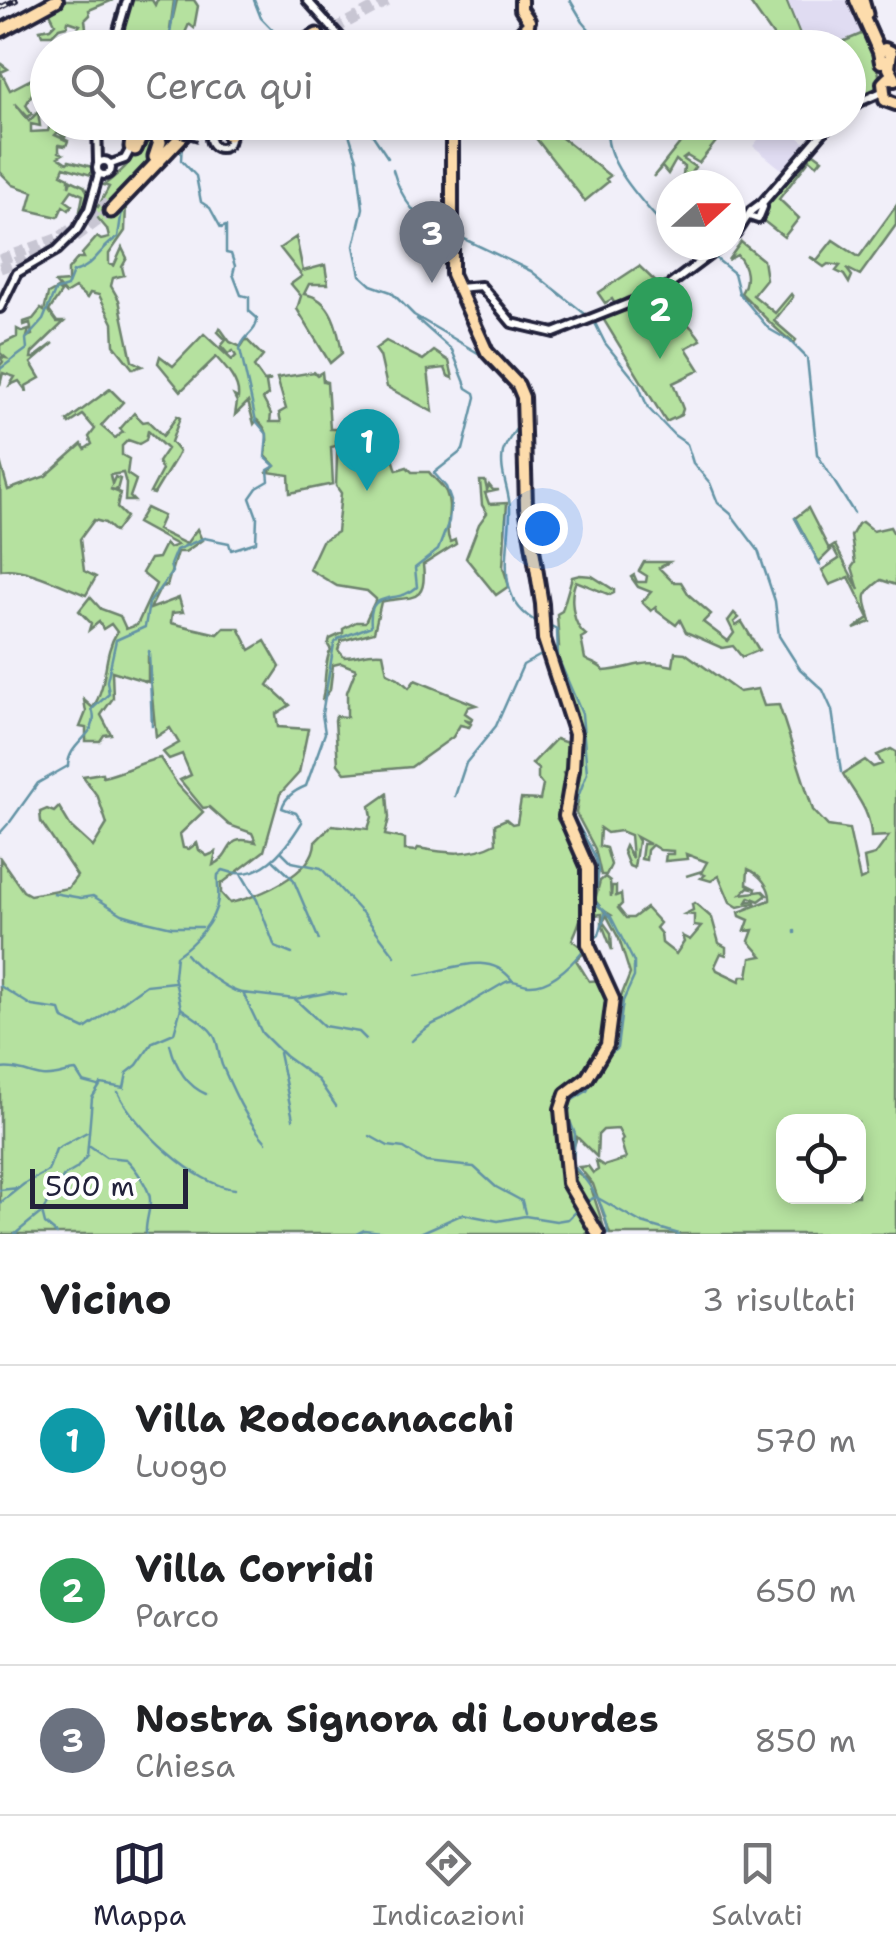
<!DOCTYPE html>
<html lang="it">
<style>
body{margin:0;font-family:"Shantell Sans",sans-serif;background:#f2f2f2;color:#202124}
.controls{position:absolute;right:30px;bottom:30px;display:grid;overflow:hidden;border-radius:20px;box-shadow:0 5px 15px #0003}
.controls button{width:90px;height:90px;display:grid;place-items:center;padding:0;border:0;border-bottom:2px solid #e0e0e0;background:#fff;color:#202124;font:50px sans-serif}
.compass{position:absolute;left:656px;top:170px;width:90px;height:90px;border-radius:50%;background:#fff;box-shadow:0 5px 15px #0003;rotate:69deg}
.scale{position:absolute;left:30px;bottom:25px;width:158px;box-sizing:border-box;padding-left:10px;border:5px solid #22223b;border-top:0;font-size:28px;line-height:35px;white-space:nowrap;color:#22223b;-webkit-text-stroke:8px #fff;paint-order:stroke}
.you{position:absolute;left:542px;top:528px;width:35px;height:35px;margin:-25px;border:8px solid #fff;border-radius:50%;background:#1a73e8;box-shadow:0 0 0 15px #1a73e833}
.badge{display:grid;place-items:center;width:65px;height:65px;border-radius:50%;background:#22223b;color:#fff;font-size:32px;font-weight:700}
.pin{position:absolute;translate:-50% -82px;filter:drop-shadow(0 2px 5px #0008)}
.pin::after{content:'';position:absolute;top:52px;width:35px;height:30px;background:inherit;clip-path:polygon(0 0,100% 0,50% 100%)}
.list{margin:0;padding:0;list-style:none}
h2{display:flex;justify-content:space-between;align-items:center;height:130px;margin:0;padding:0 40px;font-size:42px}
h2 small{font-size:32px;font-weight:400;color:#757577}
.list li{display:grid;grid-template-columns:65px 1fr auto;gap:30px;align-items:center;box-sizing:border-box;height:150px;padding:0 40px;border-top:2px solid #e0e0e0}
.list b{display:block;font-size:38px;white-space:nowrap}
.list p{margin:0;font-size:32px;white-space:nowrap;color:#757577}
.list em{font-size:32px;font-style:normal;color:#757577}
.icon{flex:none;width:55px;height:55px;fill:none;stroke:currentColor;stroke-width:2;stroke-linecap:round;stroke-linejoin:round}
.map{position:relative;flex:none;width:896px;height:1234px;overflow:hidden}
.search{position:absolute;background:#fff;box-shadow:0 5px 15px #0003;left:30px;right:30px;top:30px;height:110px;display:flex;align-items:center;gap:25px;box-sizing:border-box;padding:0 35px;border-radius:55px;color:#757577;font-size:38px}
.sheet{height:580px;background:#fff}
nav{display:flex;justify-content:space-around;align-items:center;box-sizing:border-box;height:140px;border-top:2px solid #e0e0e0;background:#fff;font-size:28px;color:#757577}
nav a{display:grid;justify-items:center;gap:5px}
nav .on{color:#22223b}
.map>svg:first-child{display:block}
</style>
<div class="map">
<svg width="896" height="1234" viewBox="0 0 896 1234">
<rect width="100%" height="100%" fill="#f1eff9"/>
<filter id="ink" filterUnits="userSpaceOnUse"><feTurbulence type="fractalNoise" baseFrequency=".01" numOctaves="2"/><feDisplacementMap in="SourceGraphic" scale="20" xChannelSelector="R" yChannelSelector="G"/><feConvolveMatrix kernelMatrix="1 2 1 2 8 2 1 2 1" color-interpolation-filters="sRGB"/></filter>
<g filter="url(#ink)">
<!-- built -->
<path fill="#e0dcf2" d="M786 0H853L866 32 830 47H805Z
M773 122 780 123 808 145 785 172 753 146Z"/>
<!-- green -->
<path fill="#b5e19f" stroke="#6c826d" stroke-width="2.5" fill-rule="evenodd" d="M61 0H113L89 10 90 15 85 20 86 28 81 33 84 39 81 41 76 31 80 25 68 21 67 26 59 28 52 35H42L40 30 50 28 55 23 47 7Z
M129 0H152L155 5 157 0H174L170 30 177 0H194L198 6 194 28 189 24 185 33 186 45 176 42 174 47 115 48Z
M748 0H786L805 47H781Z
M866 32C873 52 882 71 879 92L849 103 848 48H828Z
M0 63 8 69 1 72 10 90 47 71V103L43 106 40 100 45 97 34 90 26 105 32 114 28 117 15 103 29 121 38 112 40 126 31 124V132L48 131 51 122 55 123 56 128 59 126 67 131 65 138 58 132 55 135 68 141 66 146 59 145V152L63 154 58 157 67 163 69 161 92 167 91 175 64 167 61 174 69 178V186L71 180 84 186 90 196 85 212 80 211 83 195 72 190 65 200 72 205 69 210 63 206 58 217 28 210 33 192 13 185 0 172Z
M524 123H543L610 176 606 179 608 182 585 201Z
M696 123H731L699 163 687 156 683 159 695 167 682 185 684 167 676 160 668 174 662 167 653 177Z
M154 135 157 152 108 202 131 184 146 180 126 203 125 231 109 254V264L114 266 122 248 127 258 122 267 124 275 113 278 111 286 119 300 132 361 142 366 133 369 114 345 113 323 99 295 90 293 87 298 75 288 65 294 55 283 68 282V270L78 258H84L82 254 97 237 101 240 109 238 107 229 95 215 89 214 96 190 94 204 98 207 109 187 104 185C124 169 132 165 139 138Z
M814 153 822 159 817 165 810 159 779 199 799 218 784 237 761 219V214L810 154Z
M896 206V225L860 275 846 268 852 276 849 283 844 275 836 271 840 266 828 264 824 267 810 257 817 260 833 240 859 257Z
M296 237 303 271 325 265 328 284H309L304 294C332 298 338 329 342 353L330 363 297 309 301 296 291 284 302 276 280 248Z
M741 242 763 260 766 279 753 295 775 313 791 294 793 297 774 321 796 340 794 343C773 329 759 310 741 293 749 281 747 266 737 255L728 260Z
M639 266 659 285 626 298 616 306 612 299 605 303 598 293Z
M57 289 61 293 49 311 57 322H64L32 353 31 358H34L54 343 31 363 40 378 26 386 27 392 19 381 10 385 15 377 3 373 0 385V365L3 362 0 357 6 358 0 353V345L17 337V329L23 332 29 330 27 337 32 335 30 323 24 325V322L33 319 41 309 44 311 48 294Z
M660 294C672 311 691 323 701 340L686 348 700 370 673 383 683 409 681 415 666 422 602 317 642 302 646 305 651 298Z
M220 328 230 342 241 347 246 339 263 356 254 367 264 381 271 380 266 383 268 395 263 399 271 414 270 422H281L279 413 286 409 277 378 314 372 317 375 322 372 323 381 327 382 330 429H337L336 446 331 447 333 484 290 493 289 475 268 472 275 466 266 456C267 440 271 432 257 420L254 424 248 402 235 415 237 402 234 396 238 398C240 383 226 368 216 357L181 391 158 363 160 356 173 366 204 334 232 360 236 356 233 351 228 354 221 346 226 340 218 332Z
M386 341 423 360 434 351 449 361 453 378 448 376 445 368 428 370 433 412 387 387 380 356 375 349Z
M110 389 123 402 101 426 115 438 123 432 120 429 134 413 143 422 148 421 163 436 177 416 180 418 171 442 179 452 176 458 154 494 150 493 162 470 158 462 167 449 148 431 146 440 139 444 128 440 122 446V455L129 459 127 474 136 480 130 497 134 501H125L126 484 123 473 110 475 112 484 115 477 120 479 117 490 110 489 120 493 117 508 126 517 115 532 105 523 94 520 80 539 84 571 96 577 86 595C65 587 22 565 1 570L0 461 8 490 46 476 82 444 85 449 92 444 89 437 95 429 83 415 69 424 67 421Z
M382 424C390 432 391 457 397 470L407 467 412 472H429C434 479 442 484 446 492 454 510 443 526 450 542L455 540 456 544 423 565C428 606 409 595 381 602L374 632 341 641 338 650 344 657C359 657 366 651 383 653L387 673 398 678 409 688 415 680 476 705 468 707 465 713 472 718 471 721 464 719 471 724 469 727 460 725 453 737 411 767 345 773 338 764 335 720 336 716 347 717V692L356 669 341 663 333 665 330 690 322 700C326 686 324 660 331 650L328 645 330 639 343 633V629L356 622H365L376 599 367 591 337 586 309 569 322 541 337 532 341 493 336 486 338 429Z
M480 481H485L487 490 489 485 493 490H499L485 493 489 504 507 503 503 567 509 586 496 595 466 558 479 524 487 513 482 505Z
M146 508 163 516 157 530 186 544 197 529 202 540 185 552H177L167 586 161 587 150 609 179 598 183 612 172 613 171 623 218 634 224 628H239L250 650 265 641 280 667 268 685 290 705 276 714 278 727 308 729 299 773 280 794 264 851 221 884V893L230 903C257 897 314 874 315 842L332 825 368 829 372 817 370 806 387 794 389 818 385 835 405 839V850L416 851 418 848C445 853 470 857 496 843L495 824 506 819 512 824 517 823 521 799 540 800 543 785 538 779V769L532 764 556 739 573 745 571 766 563 773 568 783 564 815 557 819C587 862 596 889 572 940L586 951 576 960 589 981 602 980C614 1002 608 1025 604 1049L593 1057 587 1073 560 1099 565 1186 595 1234H0V858L23 891 30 895 68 888 77 876 41 822 40 812 47 809 54 812 59 807 71 827 93 847 107 824 98 797 83 776 102 773 103 777C123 773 140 762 160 758L177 784 203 812 180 834 183 848 189 849 197 843 199 850 207 856 216 852 213 865C236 855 222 833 256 842L252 833 229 825 209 807 203 808 180 780 191 775 182 754 169 759 163 752 179 743 170 728 156 737 148 655V682L112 671 113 698 101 715 111 734 104 735 100 741H86V728L80 727 86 712 84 700 93 708C109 682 102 656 117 632L111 624 103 629 99 622 89 630 91 623 79 611 90 597 101 609 120 616 126 629 137 625 156 584 142 573 150 559 158 558 165 544 169 548 177 545 137 523Z
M808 508 829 549 835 545 859 590 852 567 855 563 851 536 858 524 862 522 873 531 890 527 896 537V585L881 580C857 597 867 600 871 622L854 629 869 618 849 577 830 585 822 570 839 559 833 548 819 562 795 518Z
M644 562H669L659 568 673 582H681L689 595 711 614 703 622 728 641 734 633 728 621 734 613 739 618 734 622 736 626 742 622 759 650 742 657 733 646 722 648 686 632 680 620 676 625 657 611 656 607 651 611 642 602 651 592 638 587 631 577 634 575 637 582H646L647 576 639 571Z
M580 575 592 576 614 590V593L610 595 576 581C569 596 572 625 586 635L581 638 585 659C592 664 600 664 604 671 632 669 643 658 673 666L675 652 685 653 739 692 758 689 764 706 779 705 813 810 828 826 849 829 860 880 867 877 864 858 875 855 889 836 871 837C871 810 854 794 843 774L865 760 873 767 882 764 877 755 891 749 896 752V1234H610L593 1184 579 1167 588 1166 593 1173 598 1170 596 1161 604 1166 626 1159 621 1142 623 1139 618 1129 603 1130 598 1135 597 1157 577 1137 571 1154 574 1170 589 1181 606 1234H598L588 1205C559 1187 565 1138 562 1107L596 1060 630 974 619 939 607 916 611 915 603 910 607 915 603 922 611 933 612 950 602 924V914L595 915 591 909 592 901 601 908 595 900 600 881 605 877 610 881 611 897 612 886H616V896L621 894 622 904 618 908 626 918H633L646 908 660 923 656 928 661 934 662 943 676 954 684 942 682 936 690 940 701 927 694 926V915L685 914 693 910 692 904 695 903 712 918 719 943 726 947V955L721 953 715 966 717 970 740 981 742 976H748L751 958 762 956 749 941 753 930 745 931 749 920 740 916 739 912 770 900C771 888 760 874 748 869L747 884 757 889 748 887 741 894 763 891 767 895 759 901 750 897 747 902 755 900V903L738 907 730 902 719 876 711 881 701 878 705 875 699 872 686 876 702 871 707 862 686 854 687 859 665 861 666 854H673V851L660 850 652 845 647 850 646 860 641 859 643 844H650L635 836 638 841 634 868 629 866 623 851 625 846 632 858 630 835 620 831 607 833 600 828 599 846 606 848 611 865 606 875H601L595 849 576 813 578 801 574 796 577 725 550 651 559 647 557 614 562 611 572 577ZM784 1122H858V1196H784Z"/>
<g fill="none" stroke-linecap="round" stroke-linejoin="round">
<!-- stream -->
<path stroke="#6393a5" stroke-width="2.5" d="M254 0 261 18 288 46
M570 0 583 22 605 48
M168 48 175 0
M339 122 350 137 357 159 363 208 354 246 360 275 371 285 391 292 414 315 483 356
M364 122 388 158
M610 122C595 156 649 209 671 234
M393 170C401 199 417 222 446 233
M123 187 150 160
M458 236 531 271 594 321 605 343 638 384 648 408 674 435 687 444 693 463 710 483 718 503 731 514 758 550 775 601 779 636 800 669 823 690 832 710 841 772
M693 245 708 253
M714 257 734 273 739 293 769 329 790 341 807 358 817 454 854 513
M0 369 27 349 26 339 43 320 55 291 67 287 73 272C96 266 98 249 118 237L123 203
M519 424C514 433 506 442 503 452 499 471 509 489 510 508 511 548 491 599 539 623
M795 518 820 565
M547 624 557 629 558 658 582 714 587 773 572 813C586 847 608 856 593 900L611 917 634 962V977L623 1001 617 1048 605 1059 587 1091 571 1101 568 1116 575 1134 573 1165C590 1184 607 1207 608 1234
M149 651 152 726
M455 796 466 763 496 726 523 665 543 654
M10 822 38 783 68 766C68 741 102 735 92 709L109 694 107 681 116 640 145 627 149 603 172 572 170 565 176 550 204 538 229 543 231 550 256 542 257 517 250 498 257 488 269 481 268 470 275 466 265 457 267 434 256 421 240 349C242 336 258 332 257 318L249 311V297L241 295 233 274 235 266 231 254 226 253V226L221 228 210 208 201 202 196 176 181 160 182 143
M0 833 8 824
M281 851 292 862 321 868 360 911
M274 861 293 879 319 940
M242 875 257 900 275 947 292 954
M53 893 81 898 93 896 122 914 142 920 172 927H202
M361 911 395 956
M795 933V931
M591 941 599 935 605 914
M186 954C194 965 229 992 243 993L262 1033 285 1056 318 1080 336 1106
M417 975C450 971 488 949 512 980
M0 986 32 1006 60 1010 63 1019 85 1029 146 985 174 982
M243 993 295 999 324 1026 359 1032 366 1039
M295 999 331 992 346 995
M181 1008C191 1016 206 1023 213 1034 219 1043 218 1054 222 1065 234 1092 246 1120 266 1142
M412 1041C433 1018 445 1023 465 1007 477 998 491 991 504 983 512 978 520 984 528 985 550 987 573 963 586 947
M170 1044C175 1065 185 1085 206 1094
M279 1053 293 1119
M0 1069C17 1067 26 1073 42 1076 54 1078 65 1072 76 1071L83 1082 98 1086
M118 1092C133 1126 198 1187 235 1189
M370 1136 388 1146 404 1148 426 1162 474 1167 496 1187 522 1201 525 1213
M90 1146 106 1157 126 1159C134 1166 151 1190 150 1201 150 1212 145 1222 146 1234
M0 1190 18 1188
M585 1202 596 1197 642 1223 679 1234
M0 1203 24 1184 48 1171 56 1149 87 1132
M42 1212 45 1224 57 1234
M15 1234 42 1212 64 1176 76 1169 87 1156 92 1098 101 1084 124 1088 127 1073 137 1065 153 1042 174 1033 181 1008 174 976 176 956C193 944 215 923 218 899 219 891 217 884 218 875L223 870C259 884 285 850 302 822L296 813 282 808C285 797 296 790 306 786L325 733 322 714 334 644 338 639 371 626C367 586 397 606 417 587L415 568 438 550 449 521 451 501 446 487 434 473 463 450 476 397 475 393 467 388 452 350 417 319
M356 1234 364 1230 399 1234
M418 1234 463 1214 498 1221 525 1216 556 1221 568 1219 580 1207"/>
<!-- highway-tunnel -->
<path stroke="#c8c6d3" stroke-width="11" stroke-dasharray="11 5.5" stroke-linecap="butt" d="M319 37 389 0
M0 260 59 238 108 203
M0 268 63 246 111 211"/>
<!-- minor casing -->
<g stroke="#22223b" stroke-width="14">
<path id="minor" d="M307 0 350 48
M113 48 127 0
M848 107 882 92
M97 122 98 163
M435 122 452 138
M210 138a10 10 0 1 1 20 0a10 10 0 1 1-20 0Z
M138 130 149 123 178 130
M97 168a7 7 0 1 1 14 0a7 7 0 1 1-14 0Z
M111 164 125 159 132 146
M749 216 758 219 763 207
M736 234 751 211 763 202 832 122
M458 288 481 286 512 323 554 333 663 290 723 245
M0 308 17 273 57 250 77 230 89 209 99 173"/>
</g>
<!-- major casing -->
<g stroke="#22223b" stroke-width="18">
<path id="major" d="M521 0V9L529 21
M856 0 879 52
M0 31 57 0
M505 48 528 25
M890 60 881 62 879 52 885 49 891 52 889 68 895 79
M895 80 888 78 883 83 885 100 896 104
M457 122 452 138V274L487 352 518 385 523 397 526 507 542 604 544 639 575 734 573 769 565 816 588 868V944L613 999 607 1045 587 1078 566 1094 561 1109 568 1183 598 1234"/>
</g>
<!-- highway casing -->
<g stroke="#22223b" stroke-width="19">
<path id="highway" d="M862 0 866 14
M293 48 317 35
M164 122H170
M228 122 229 135
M187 130 194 122
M131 147 133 132 138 122
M135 149 141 135 153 133 160 142 155 157
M111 211 184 134"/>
</g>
<!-- minor -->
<use href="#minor" stroke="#fff" stroke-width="6"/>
<!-- major -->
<use href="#major" stroke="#fddcac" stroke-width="10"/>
<!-- highway -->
<use href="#highway" stroke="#fddcac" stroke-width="11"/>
<!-- rail casing -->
<g stroke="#22223b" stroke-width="6">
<path id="rail" d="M0 8 16 0"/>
</g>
<!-- rail -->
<use href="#rail" stroke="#fff" stroke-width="2.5" stroke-dasharray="8" stroke-linecap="butt"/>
<!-- minor-bridge casing -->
<g stroke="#22223b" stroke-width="14" stroke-linecap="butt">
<path id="minor-bridge" d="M178 130 199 136"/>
</g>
<!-- minor-bridge -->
<use href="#minor-bridge" stroke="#fff" stroke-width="6"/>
</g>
</g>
</svg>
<div class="controls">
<button><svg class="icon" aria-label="locate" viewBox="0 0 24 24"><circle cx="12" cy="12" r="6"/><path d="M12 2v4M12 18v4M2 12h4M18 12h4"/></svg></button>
</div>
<svg class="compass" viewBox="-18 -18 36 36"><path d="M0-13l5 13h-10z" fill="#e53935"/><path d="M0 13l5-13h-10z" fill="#757577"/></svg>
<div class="scale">500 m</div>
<div class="you"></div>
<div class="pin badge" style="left:367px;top:491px;background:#0f9aa8">1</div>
<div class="pin badge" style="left:660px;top:359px;background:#2e9e5b">2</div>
<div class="pin badge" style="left:432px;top:283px;background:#6b7280">3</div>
<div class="search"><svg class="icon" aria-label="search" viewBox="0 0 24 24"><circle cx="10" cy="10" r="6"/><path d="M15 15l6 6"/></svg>Cerca qui</div>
</div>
<section class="sheet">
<h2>Vicino<small>3 risultati</small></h2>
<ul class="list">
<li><span class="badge" style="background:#0f9aa8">1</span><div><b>Villa Rodocanacchi</b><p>Luogo</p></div><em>570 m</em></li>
<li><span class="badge" style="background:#2e9e5b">2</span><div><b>Villa Corridi</b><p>Parco</p></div><em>650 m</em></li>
<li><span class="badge" style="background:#6b7280">3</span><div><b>Nostra Signora di Lourdes</b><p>Chiesa</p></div><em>850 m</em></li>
</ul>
</section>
<nav>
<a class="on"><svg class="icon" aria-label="map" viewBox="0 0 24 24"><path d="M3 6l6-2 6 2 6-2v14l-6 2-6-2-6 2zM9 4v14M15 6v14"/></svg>Mappa</a>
<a><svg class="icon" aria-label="directions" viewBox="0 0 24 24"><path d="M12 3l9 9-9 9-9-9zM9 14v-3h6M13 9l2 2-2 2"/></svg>Indicazioni</a>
<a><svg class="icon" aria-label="saved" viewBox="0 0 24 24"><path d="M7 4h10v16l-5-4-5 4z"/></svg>Salvati</a>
</nav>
